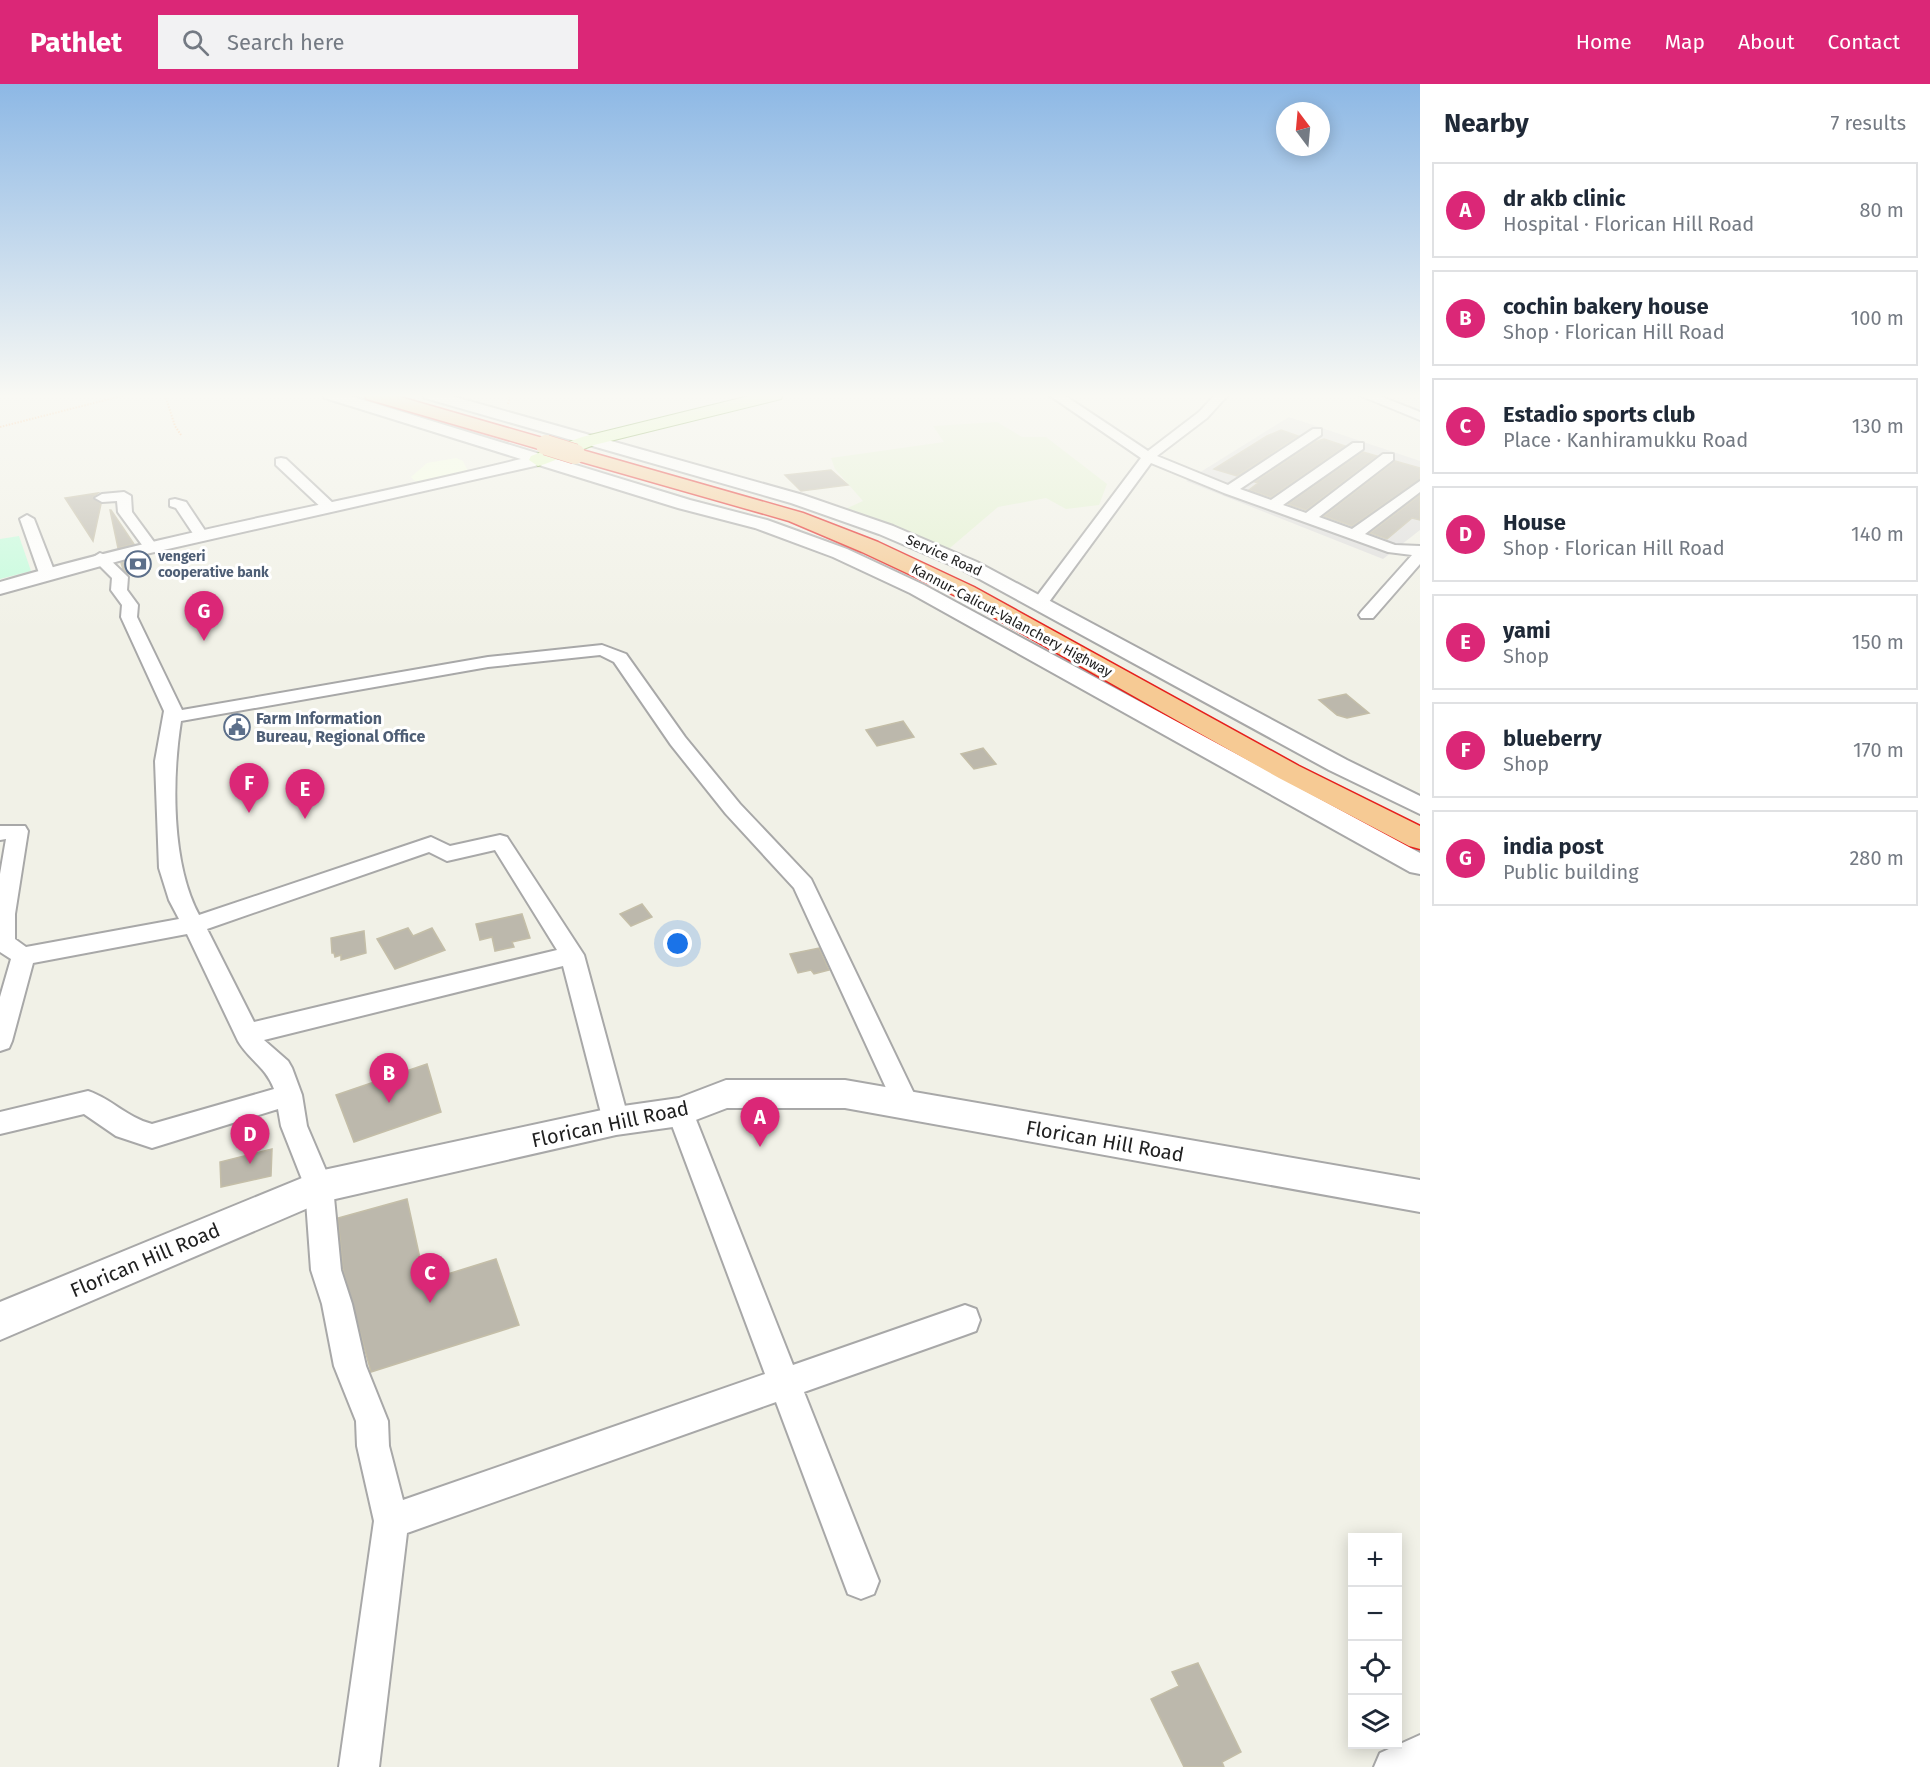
<!DOCTYPE html>
<meta charset="utf-8">
<style>
body{margin:0;font-family:"Fira Sans",sans-serif;background:#f2f2f3;color:#1f2937}
.controls{position:absolute;right:18px;bottom:18px;display:grid;overflow:hidden;border-radius:0px;box-shadow:0 3px 15px #0003}
.controls button{width:54px;height:54px;display:grid;place-items:center;padding:0;border:0;border-bottom:2px solid #e0e1e3;background:#fff;color:#1f2937;font:30px sans-serif}
.compass{position:absolute;left:1276px;top:18px;width:54px;height:54px;border-radius:50%;background:#fff;box-shadow:0 3px 15px #0003;rotate:344deg}
.you{position:absolute;left:678px;top:860px;width:21px;height:21px;margin:-15px;border:4px solid #fff;border-radius:50%;background:#1a73e8;box-shadow:0 0 0 9px #1a73e833}
.badge{display:grid;place-items:center;width:39px;height:39px;border-radius:50%;background:#db2777;color:#fff;font-size:20px;font-weight:700}
.pin{position:absolute;translate:-50% -50px;filter:drop-shadow(0 2px 3px #0008)}
.pin::after{content:'';position:absolute;top:32px;width:21px;height:18px;background:inherit;clip-path:polygon(0 0,100% 0,50% 100%)}
.list{margin:0;padding:0;list-style:none}
h2{display:flex;justify-content:space-between;align-items:center;height:78px;margin:0;padding:0 24px;font-size:26px}
h2 small{font-size:20px;font-weight:400;color:#747a83}
.list li{display:grid;grid-template-columns:39px 1fr auto;gap:18px;align-items:center;box-sizing:border-box;height:96px;margin:0 12px 12px;padding:0 12px;border:2px solid #e0e1e3;border-radius:0px}
.list b{display:block;font-size:22px;white-space:nowrap}
.list p{margin:0;font-size:20px;white-space:nowrap;color:#747a83}
.list em{font-size:20px;font-style:normal;color:#747a83}
.icon{flex:none;width:33px;height:33px;fill:none;stroke:currentColor;stroke-width:2;stroke-linecap:round;stroke-linejoin:round}
.map{position:relative;flex:none;width:1420px;height:1683px;overflow:hidden}
header{display:flex;align-items:center;gap:36px;box-sizing:border-box;height:84px;padding:0 30px;background:#db2777;color:#fff}
header strong{font-size:28px}
nav{display:flex;gap:33px;margin-inline-start:auto;font-size:21px}
.search{width:420px;height:54px;background:#f2f2f3;display:flex;align-items:center;gap:15px;box-sizing:border-box;padding:0 21px;border-radius:0px;color:#747a83;font-size:22px}
main{display:flex}
aside{flex:1;background:#fff}
.map>svg:first-child{display:block}
</style>
<header>
<strong>Pathlet</strong>
<div class="search"><svg class="icon" aria-label="search" viewBox="0 0 24 24"><circle cx="10" cy="10" r="6"/><path d="M15 15l6 6"/></svg>Search here</div>
<nav><a>Home</a><a>Map</a><a>About</a><a>Contact</a></nav>
</header>
<main>
<div class="map">
<svg width="1420" height="1683" viewBox="0 0 1420 1683">
<rect width="100%" height="100%" fill="#f1f1e7"/>
<!-- residential -->
<path fill="#dfdedd" d="M1289 333 1420 377V446L1383 475 1186 397Z"/>
<!-- education -->
<path fill="#f5ffe2" d="M456 374 463 377 470 391 421 403 411 393 427 379Z"/>
<!-- farmland -->
<path fill="#e3f1d1" d="M997 338 1022 353H1046L1107 400 1099 421 1066 425 1046 414 998 423 944 469 841 427 863 417 835 385 831 374 944 358 933 342Z"/>
<!-- park -->
<path fill="#c3fcdc" d="M19 452 31 487 0 495V455Z"/>
<!-- building -->
<path fill="#bcb8ac" stroke="#c4bea8" stroke-width="1.5" d="M1281 346 1298 352 1237 392 1214 385 1267 352Z
M1324 355 1345 362 1271 413 1249 406 1258 399 1255 398 1315 358Z
M1363 368 1377 372 1306 426 1288 420Z
M1395 377 1420 384V395L1352 442 1324 432Z
M831 386 848 401 801 407 785 391Z
M98 409 93 413 101 420 93 457 65 414Z
M1420 411V436L1412 434 1387 455 1370 449Z
M110 426H111L134 460 118 464Z
M142 473 150 485 128 490 123 485 121 479Z
M1346 610 1369 629 1347 634 1337 631 1319 616Z
M903 637 914 653 877 662 866 646Z
M983 664 996 680 974 685 961 670Z
M642 820 652 833 631 842 620 830Z
M522 830 530 854 512 858 514 863 495 867 492 853 480 856 476 840Z
M408 844 413 852 432 844 445 866 395 885 377 855Z
M364 847 366 869 341 876V871L335 873 334 869H332L331 854Z
M819 864 829 886 814 890 811 886 798 889 790 870Z
M427 980 441 1028 354 1058 336 1011Z
M272 1065 271 1092 221 1103 220 1078Z
M407 1115 425 1197 496 1175 519 1241 371 1288 343 1186 338 1134Z
M1198 1579 1241 1668 1222 1678 1224 1683H1184L1151 1615 1179 1602 1172 1588Z"/>
<g fill="none" stroke-linecap="round" stroke-linejoin="round">
<!-- minor casing -->
<g stroke="#a8a8a8" stroke-width="4">
<path id="minor" d="M1049 311H1064L1148 367 1199 328 1215 311H1228L1207 334 1157 372 1228 401 1313 345H1321V351L1240 405 1271 416 1353 359H1363V365L1283 421 1306 429 1383 370H1393V376L1319 433 1352 445 1420 397V408L1365 450 1395 461 1420 462V480L1373 534H1361L1359 531 1361 528 1412 471 1388 468 1224 409 1151 379 1046 522H1034L1032 519 1034 516 1141 374Z
M1359 311H1377L1420 328V336Z
M281 374 286 375 335 421V427H325L276 381V375Z
M124 408 131 412 132 428 157 462 155 465H145L118 428 117 417 102 418 95 414 102 410Z
M175 415 186 418 208 451 206 454H196L176 424 170 422V416Z
M27 431 34 435 55 489 52 492 47 494 39 489 20 435Z
M100 469 105 471 128 493 127 506 138 521 137 533 182 626 488 573 602 561 626 570 685 653 740 720 811 795 920 1022 916 1030 907 1033 898 1030 794 804 726 730 671 661 614 578 600 571 488 583 181 637C172 694 171 779 199 831L431 753 450 762 500 751 507 753 584 871 629 1037 625 1045 616 1048 607 1045 603 1037 563 882 264 956 288 977 292 984 302 1011 307 1042 333 1103 341 1186 352 1220 366 1282 388 1337 389 1362 403 1416 765 1290 667 1028 671 1020 680 1017 689 1020 693 1028 793 1281 965 1221 976 1225 980 1236 976 1247 965 1251 804 1308 879 1497 874 1510 861 1515 848 1510 776 1318 407 1449 379 1683H339L374 1437 357 1362 356 1337 334 1282 322 1220 311 1186 305 1103 281 1042 278 1025 152 1064 116 1052 84 1030 0 1050V1028L88 1007C112 1015 126 1033 152 1040L274 1005C266 983 249 976 238 957L187 850 33 879 12 957 9 964 0 967V913L11 875 0 868V790L6 755 0 756V742H25L28 747 15 830V855L26 863 179 835 169 816 159 784 155 677 164 627 121 533 122 521 111 506 112 494 92 474ZM495 766 557 866 254 938 207 845 429 768 447 777Z
M1420 1651V1683H1374L1380 1669Z"/>
</g>
<!-- tertiary casing -->
<g stroke="#a8a8a8" stroke-width="4">
<path id="tertiary" d="M323 311H347L690 416 767 436 847 465 924 501 1420 769V790L1410 788 910 509 833 473 755 444 678 424 539 381 137 472 0 510V498C172 447 348 418 521 375L325 314Z
M423 311H448L803 411 893 442 977 478 1347 676 1420 712V730L1329 686 963 486 879 450 791 419 425 314Z
M726 996H845L1420 1096V1128L845 1024H727L680 1042 616 1051 322 1118 0 1256V1218L319 1087 616 1023 679 1014Z"/>
</g>
<!-- secondary casing -->
<g stroke="#447f00" stroke-width="2">
<path id="secondary" d="M753 311H783L781 315 594 361 545 380 538 382 529 376 531 372 582 353Z"/>
</g>
<!-- trunk casing -->
<g stroke="#e5211e" stroke-width="3">
<path id="trunk" d="M364 311H393L553 357 555 361 546 367 539 365 367 315Z
M575 364 803 429 878 458 974 503 1299 682 1420 742V765L1409 762 1279 694 958 513 862 468 789 437 568 374 565 370Z"/>
</g>
<!-- path -->
<path stroke="#ffaf6a" stroke-width="2" stroke-dasharray="1.5 1.5" stroke-linecap="butt" d="M165 311 175 342 181 351
M508 320 510 311
M0 343 125 311"/>
<!-- minor -->
<use href="#minor" fill="#fff" fill-rule="evenodd"/>
<!-- tertiary -->
<use href="#tertiary" fill="#fff" fill-rule="evenodd"/>
<!-- secondary -->
<use href="#secondary" fill="#e1fdb9" fill-rule="evenodd"/>
<!-- trunk -->
<use href="#trunk" fill="#f6ca94" fill-rule="evenodd"/>
<!-- trunk-bridge casing -->
<g stroke="#e5211e" stroke-width="21" stroke-linecap="butt">
<path id="trunk-bridge" d="M546 361 575 370"/>
</g>
<!-- trunk-bridge -->
<use href="#trunk-bridge" stroke="#f6ca94" stroke-width="20"/>
</g>
<!-- sky -->
<linearGradient id="sky" x2="0" y2="1"><stop stop-color="#8db8e5"/><stop offset="0.57" stop-color="#f9f9f4"/><stop offset="1" stop-color="#f9f9f4" stop-opacity="0"/></linearGradient>
<rect width="1420" height="547" fill="url(#sky)"/>
<!-- icons -->
<defs>
<g id="bank-ring" transform="scale(1.35)"><circle r="9.5" fill="#fff" stroke="#5c6f8a" stroke-width="1.5"/><path d="M-6-4H6V4H-6ZM0-2.3a2.3 2.3 0 1 0 0 4.6a2.3 2.3 0 1 0 0-4.6Z" fill="#5c6f8a"/></g>
<g id="civic-ring" transform="scale(1.35)"><circle r="9.5" fill="#fff" stroke="#5c6f8a" stroke-width="1.5"/><path d="M-.6-6.5H3V-4.5H.6V-3L4-1V1h2V6H-6V1h2V-1L-.6-3ZM-1.2 2.5V6h2.4V2.5Z" fill="#5c6f8a"/></g>
</defs>
<g fill-rule="evenodd">
<use href="#bank-ring" x="138" y="480"/>
<use href="#civic-ring" x="237" y="643"/>
</g>
<g text-anchor="middle" stroke-width="6" stroke-linejoin="round" paint-order="stroke">
<!-- far-street labels -->
<g font-size="14" fill="#212121" stroke="#fff">
<text transform="translate(944 471) rotate(24)" y="5">Service Road</text>
<text transform="translate(1012 536) rotate(28)" y="5">Kannur-Calicut-Valanchery Highway</text>
</g>
<!-- far-service labels -->
<g font-size="14" font-weight="bold" fill="#4e5e75" stroke="#fff" text-anchor="start">
<text x="158" y="477">vengeri<tspan x="158" dy="16">cooperative bank</tspan></text>
</g>
<!-- service labels -->
<g font-size="16" font-weight="bold" fill="#4e5e75" stroke="#fff" text-anchor="start">
<text x="256" y="640">Farm Information<tspan x="256" dy="18">Bureau, Regional Office</tspan></text>
</g>
<!-- near-street labels -->
<g font-size="20" fill="#212121" stroke="#fff">
<text transform="translate(610 1040) rotate(-12)" y="7">Florican Hill Road</text>
<text transform="translate(1105 1057) rotate(10)" y="7">Florican Hill Road</text>
<text transform="translate(145 1176) rotate(-23)" y="7">Florican Hill Road</text>
</g>
</g>
</svg>
<div class="controls">
<button>+</button>
<button>−</button>
<button><svg class="icon" aria-label="locate" viewBox="0 0 24 24"><circle cx="12" cy="12" r="6"/><path d="M12 2v4M12 18v4M2 12h4M18 12h4"/></svg></button>
<button><svg class="icon" aria-label="layers" viewBox="0 0 24 24"><path d="M12 4l9 5-9 5-9-5zM3 14l9 5 9-5"/></svg></button>
</div>
<svg class="compass" viewBox="-18 -18 36 36"><path d="M0-13l5 13h-10z" fill="#e53935"/><path d="M0 13l5-13h-10z" fill="#747a83"/></svg>
<div class="you"></div>
<div class="pin badge" style="left:760px;top:1063px">A</div>
<div class="pin badge" style="left:389px;top:1019px">B</div>
<div class="pin badge" style="left:430px;top:1219px">C</div>
<div class="pin badge" style="left:250px;top:1080px">D</div>
<div class="pin badge" style="left:305px;top:735px">E</div>
<div class="pin badge" style="left:249px;top:729px">F</div>
<div class="pin badge" style="left:204px;top:557px">G</div>
</div>
<aside>
<h2>Nearby<small>7 results</small></h2>
<ul class="list">
<li><span class="badge">A</span><div><b>dr akb clinic</b><p>Hospital · Florican Hill Road</p></div><em>80 m</em></li>
<li><span class="badge">B</span><div><b>cochin bakery house</b><p>Shop · Florican Hill Road</p></div><em>100 m</em></li>
<li><span class="badge">C</span><div><b>Estadio sports club</b><p>Place · Kanhiramukku Road</p></div><em>130 m</em></li>
<li><span class="badge">D</span><div><b>House</b><p>Shop · Florican Hill Road</p></div><em>140 m</em></li>
<li><span class="badge">E</span><div><b>yami</b><p>Shop</p></div><em>150 m</em></li>
<li><span class="badge">F</span><div><b>blueberry</b><p>Shop</p></div><em>170 m</em></li>
<li><span class="badge">G</span><div><b>india post</b><p>Public building</p></div><em>280 m</em></li>
</ul>
</aside>
</main>
